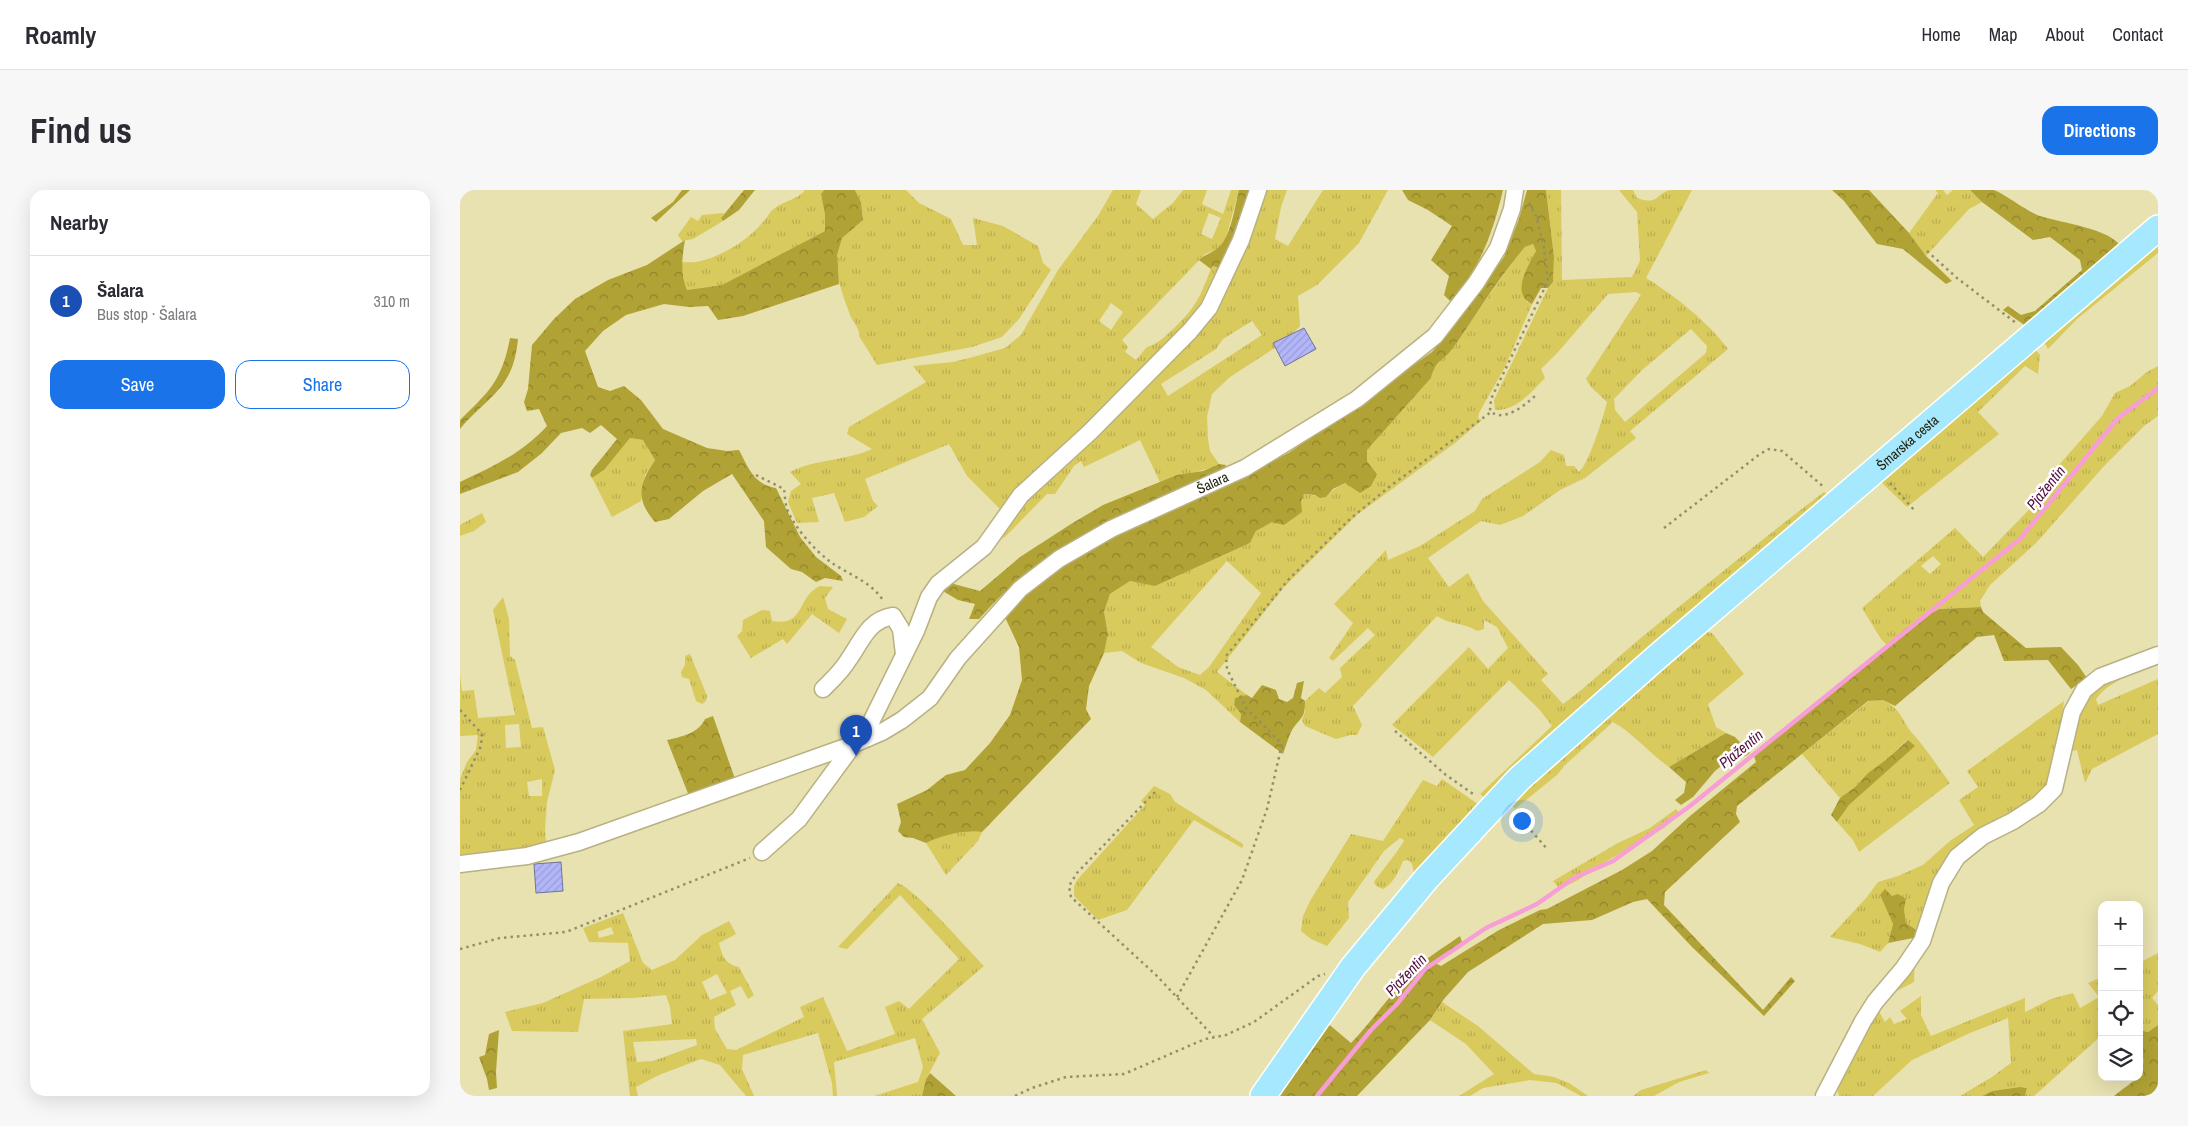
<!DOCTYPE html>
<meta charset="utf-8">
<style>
body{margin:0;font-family:"Archivo Narrow",sans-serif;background:#f7f7f7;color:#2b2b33}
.controls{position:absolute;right:15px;bottom:15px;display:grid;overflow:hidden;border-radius:10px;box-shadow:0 5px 20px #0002}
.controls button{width:45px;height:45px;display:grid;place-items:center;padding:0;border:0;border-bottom:1px solid #e1e1e2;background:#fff;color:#2b2b33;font:25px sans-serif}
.you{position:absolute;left:1061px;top:630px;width:18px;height:18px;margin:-12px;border:4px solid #fff;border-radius:50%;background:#1a73e8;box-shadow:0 0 0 8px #1a73e833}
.badge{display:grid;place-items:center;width:32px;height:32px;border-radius:50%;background:#1a73e8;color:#fff;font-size:16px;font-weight:700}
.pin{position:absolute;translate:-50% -41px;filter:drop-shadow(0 1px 2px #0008)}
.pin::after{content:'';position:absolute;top:26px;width:18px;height:15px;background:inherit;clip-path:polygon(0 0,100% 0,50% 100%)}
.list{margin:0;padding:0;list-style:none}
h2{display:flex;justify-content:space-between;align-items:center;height:65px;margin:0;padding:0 20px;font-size:21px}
h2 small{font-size:16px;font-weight:400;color:#7c7c81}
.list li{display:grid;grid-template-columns:32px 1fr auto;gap:15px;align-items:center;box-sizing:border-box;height:90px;padding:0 20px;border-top:1px solid #e1e1e2}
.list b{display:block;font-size:19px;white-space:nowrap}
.list p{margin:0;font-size:16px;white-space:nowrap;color:#7c7c81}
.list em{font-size:16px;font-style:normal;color:#7c7c81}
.actions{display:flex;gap:10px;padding:15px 20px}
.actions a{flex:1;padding:11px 0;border:1px solid #1a73e8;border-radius:15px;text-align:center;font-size:18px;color:#1a73e8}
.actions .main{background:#1a73e8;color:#fff}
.icon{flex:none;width:28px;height:28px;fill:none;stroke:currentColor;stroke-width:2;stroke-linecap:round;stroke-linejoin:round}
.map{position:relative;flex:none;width:1698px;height:906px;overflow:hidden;border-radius:15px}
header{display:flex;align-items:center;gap:30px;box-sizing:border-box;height:70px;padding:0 25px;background:#fff;border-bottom:1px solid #e1e1e2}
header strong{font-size:24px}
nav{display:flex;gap:28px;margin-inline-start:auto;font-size:18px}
.intro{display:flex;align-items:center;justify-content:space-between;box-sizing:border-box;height:120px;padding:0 30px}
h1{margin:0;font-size:35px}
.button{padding:12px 22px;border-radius:15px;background:#1a73e8;color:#fff;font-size:18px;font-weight:700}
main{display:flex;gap:30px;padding:0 30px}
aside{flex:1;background:#fff;border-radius:15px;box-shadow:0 5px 20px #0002}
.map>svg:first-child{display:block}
</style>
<header>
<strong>Roamly</strong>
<nav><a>Home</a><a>Map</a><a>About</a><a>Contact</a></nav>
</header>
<div class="intro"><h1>Find us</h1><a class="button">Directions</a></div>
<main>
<aside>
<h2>Nearby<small></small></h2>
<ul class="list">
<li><span class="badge" style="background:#1a4fb4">1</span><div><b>Šalara</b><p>Bus stop · Šalara</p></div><em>310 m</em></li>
</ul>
<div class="actions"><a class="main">Save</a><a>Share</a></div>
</aside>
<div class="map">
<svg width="1698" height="906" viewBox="0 0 1698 906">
<defs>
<pattern id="grass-tufts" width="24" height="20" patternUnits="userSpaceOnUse" patternTransform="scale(1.25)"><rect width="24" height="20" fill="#d9ca5d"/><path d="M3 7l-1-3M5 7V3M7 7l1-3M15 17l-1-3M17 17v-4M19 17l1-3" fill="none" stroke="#baad50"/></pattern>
<pattern id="forest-crowns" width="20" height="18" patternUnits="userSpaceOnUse" patternTransform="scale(1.25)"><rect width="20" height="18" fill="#b1a235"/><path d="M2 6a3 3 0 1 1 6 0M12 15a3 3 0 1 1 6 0" fill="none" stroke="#90832b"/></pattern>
<pattern id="building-hatch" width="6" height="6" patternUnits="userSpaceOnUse" patternTransform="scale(1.25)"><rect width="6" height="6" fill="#b2b6f9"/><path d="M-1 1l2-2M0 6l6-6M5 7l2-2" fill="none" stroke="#999cd4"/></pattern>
</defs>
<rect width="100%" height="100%" fill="#e8e1b0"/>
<!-- grass -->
<path fill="url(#grass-tufts)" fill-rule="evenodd" d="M345 0H364L361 4 365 25V41L262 95 227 100 224 94 221 72C227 72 235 73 241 71 264 65 288 50 303 32 308 27 309 22 315 18 324 11 339 9 345 0Z
M395 0H446L459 13 491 29 503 55H517L513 28 543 36 578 56 583 73 591 80 559 129 542 147 512 157 417 175 399 146C400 139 393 132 390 125 383 105 367 67 383 47 388 41 397 35 403 30L401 12Z
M653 0H681L676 14 693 29 713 13 723 0H747L742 14 763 24 771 0H779L766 48 758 59 745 64 662 150 668 157 665 162 676 170 687 157C697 154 702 149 710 142 735 119 740 108 752 76L763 80 740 125 541 320 507 286 489 254 405 289 413 311 418 316 404 327 385 332 374 303 352 308 359 332 337 333 328 312 331 301 341 294 330 282C355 269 386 271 412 259L387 244 389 237 466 192 453 176 493 172 513 167 545 158 561 145 598 80 638 26ZM749 23 761 28 752 49 741 44ZM651 113 663 122 651 140 639 131Z
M803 0H827L821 17 815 49 828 56 863 0H928L899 53 857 95 838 106 840 136 827 150 770 187 752 204 747 227 748 249 750 261 759 274C740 283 720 284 700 292L680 250 624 277 621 271 614 276 595 304H587L545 347 537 350 571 306 719 159ZM792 131 802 145 708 206 701 194 756 159 763 149Z
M1086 0H1101L1102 90 1172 87 1180 71 1177 22 1159 0H1173L1177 8C1200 16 1195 3 1211 0 1217 0 1226 0 1232 0L1186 88C1214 105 1249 133 1268 159L1170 241 1176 248 1125 288 1100 300 1063 326 1040 335 1021 331 968 368 989 397 1008 383 1023 411 1088 484 1081 490 1103 514C1131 494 1155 469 1182 447 1242 398 1302 349 1364 302L1371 307 1028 609 1020 604 1092 536 1079 519 1049 490 973 567 932 535 1009 457 1028 479 1048 458 1037 437 1024 430V439L1017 441C1004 432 989 435 977 426L893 516 902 535 897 545H890L876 549 845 536 842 530 845 522V511L859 498 865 503 882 487 880 478 915 445 908 438 873 471 869 468 893 433 874 414 926 360 928 370 960 356 1015 321 1022 309 1080 272 1091 260 1104 265 1106 276H1114L1119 282C1128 276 1144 225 1147 212L1131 197 1126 189 1181 105 1176 102 1148 104 1099 161 1081 179 1085 188C1071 202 1057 221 1035 220L1034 210 1088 98 1093 92 1094 67ZM1231 139 1247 156 1246 163 1165 232 1155 220 1154 209 1182 180Z
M1475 0H1483L1487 5 1493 0H1510L1522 12 1509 19 1466 66 1449 43 1478 3Z
M264 23 261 28 263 31 233 49 222 51 218 45 231 27 238 31 242 25Z
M1698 52V63L1617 129 1588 159 1584 152Z
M1073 54 1076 61 1063 88 1067 112 1072 114 1045 177 1019 223 1018 228 1022 230 995 253 898 324 824 397 757 482 787 505 775 509 774 515 781 524 780 532 746 500 724 488 681 473 662 461 644 463 648 444 644 422 650 404 670 391 695 395 790 353 796 341 841 312 844 304 866 307C879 292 898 289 917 284L907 271V260L971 188 975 174 990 162 1055 68 1065 57ZM767 371 801 403 749 477 740 485 718 477 691 457Z
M1575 159 1580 165 1578 184 1565 176 1518 222 1539 244 1447 317 1421 292Z
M1698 176V226L1684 236 1644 276 1577 352 1530 395 1520 411 1521 417 1479 419 1446 438 1427 455 1421 449 1402 418 1495 338 1523 367 1593 295 1591 284 1642 226 1655 203 1670 196 1687 182ZM1473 366 1481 374 1470 384 1461 376Z
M170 248 183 250 195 270 185 285 181 311 152 327 132 288 144 280Z
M22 323 26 332 14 341 0 346V335Z
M360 396 373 397 365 408 368 419 387 429 379 443 352 424 327 454 323 449 291 468 277 446 282 441 283 430 302 420 310 421 312 431C346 437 336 407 360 396Z
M43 407 49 429 50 466 55 470 72 538 83 537 95 580 87 612 85 640 86 653 47 662 0 666V589L7 572 16 560 18 545 0 546V485L2 501 14 500 18 528 55 525 33 420ZM59 534 61 557 46 558 45 535ZM82 589V606H69L67 592Z
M1241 441 1252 443 1284 484 1248 514 1256 537 1266 543 1209 577C1190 564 1172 542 1153 532L1104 576 1098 584 1055 619 1050 613Z
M230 464 247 506 246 511 242 514 236 511 229 489 222 487 221 482 225 475V466Z
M1672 480C1659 493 1648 493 1636 509L1638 515 1698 489V544L1632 579 1625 593 1617 560 1608 562 1618 519 1638 493Z
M1423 510C1443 520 1441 531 1454 545 1467 560 1478 577 1490 593L1399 662 1393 650 1377 632 1389 615 1454 556 1447 550 1427 569 1408 583 1395 597 1380 608 1342 564 1409 511Z
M1604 511 1602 525 1603 537 1590 595 1579 608 1522 644 1458 741 1446 733 1444 719 1432 706 1420 705 1433 734 1428 753 1420 762 1400 754 1370 747 1407 707 1418 692 1438 686 1463 675 1490 651 1514 635 1499 610 1518 597 1507 581Z
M982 589 1022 617 955 687 952 674 948 670 943 671C939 681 933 694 923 699L916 696 914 692C920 683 942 657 944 650L940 648 924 661 888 712 889 728 867 756 851 749 841 741 843 726 850 711 891 644 923 651 963 590 977 596Z
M694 596 710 604 715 612 783 654 782 658 734 630 667 720 638 730 614 706V696L617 690 685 615 681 611Z
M1216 619 1220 624 1204 638 1133 679C1123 687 1111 696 1098 697L1093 691 1158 653 1190 638Z
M507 641 522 642 518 651 486 685 466 653 482 646Z
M438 693C460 703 504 756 524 776L462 829 480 863 466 889 462 906H414L458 892 463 877 455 848 374 872 377 906H373L372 893 358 843 283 865 282 879 294 906H286L260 875 241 869 199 885 176 897 178 906H170L163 841 212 834 210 817 206 805 173 808 124 809 118 842 52 841 45 822 83 813 141 787 170 771 168 753 129 752 123 738 163 723 183 773 192 780 215 770 242 745 269 731 276 744 259 753C262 766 265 774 279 777L294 805 288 809 281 796 270 801 276 815 254 827 255 839 267 859 276 860 344 827 340 817 363 807 387 861 435 844 425 817 439 811 449 819 499 769 440 705 387 759 378 757ZM151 737 154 744 139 748 137 742ZM257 784 267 803 250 810 242 792ZM236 849 237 855 193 871 177 872 173 852Z
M1698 763V801L1692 808 1698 815V835L1688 842 1679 840V773Z
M1455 767 1454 792 1433 803 1416 816 1425 832 1430 827 1434 834 1447 829 1440 821 1461 806V825L1471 846 1565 808V822L1591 809 1613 803 1620 818 1639 807 1628 793 1642 787V845L1574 906H1565L1567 898 1560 897 1532 901 1522 906H1500L1532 887 1551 873 1548 828 1510 843 1452 870 1413 906H1379L1376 893 1411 824 1414 814 1446 781Z
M982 812 1018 836 1074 884 1094 887 1109 893 1128 906H1121L1097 893 1070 890 1023 898 1010 906H999L1034 884 1006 854 970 830Z
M1246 880 1249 883 1219 892 1194 906H1173L1181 900Z"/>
<!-- forest -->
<path fill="url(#forest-crowns)" d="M222 0H230L196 32 191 28 213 12Z
M284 0H295L279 20 263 31 261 28Z
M364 0H395L401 12 403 30 382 48 377 65 379 94 283 126 258 130 248 116 229 117 204 114 166 125 143 141 125 161 138 197 150 201 164 196 181 210 203 239 247 258 267 261 279 260C288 277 294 295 316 298L340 347 356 367 381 386 383 391 365 388 356 392 342 382 331 379 306 357 304 331 272 284 243 301 209 329 195 332C175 309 179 294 195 270L183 250 170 248 144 280 132 288 130 285 132 280 157 249 141 235 130 243 122 238 101 243 82 263 58 282 0 304V292C34 276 61 264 87 236L79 219 67 221 64 212 68 199 72 155 94 129 115 109 148 90 187 75 225 50C222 67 220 84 227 100L262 95 365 41V25L361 4Z
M779 0H794L763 80 753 76 751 79 739 70C745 64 753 63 759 57 771 46 775 16 779 0Z
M942 0H1043C1033 42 1020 80 990 111L984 105 989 86 971 70 992 36 968 20 948 10Z
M1067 0H1086L1094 67 1093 92 1088 98H1081L1072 114C1050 104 1068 76 1076 61L1073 54 1065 57C1038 88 1017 124 993 158 982 173 977 167 971 188L907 260V271L917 284 911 296 900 303 885 293 873 299 866 307 860 308 855 305 844 304 841 312 842 322 824 335 812 332 796 341 790 353 695 396 670 391 650 404 644 422 648 444 644 463 629 496 626 519 631 529 522 642C502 640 484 645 466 653L453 648 444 647 438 641 441 632 437 614 467 600 486 585 505 580 530 553 550 525 562 490 559 457 543 423 597 380 656 343 795 281 830 262 972 162 997 132 1044 67 1059 29Z
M1372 0H1409L1449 43 1466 66 1492 91 1486 94 1443 59 1417 54 1384 11Z
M1510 0C1517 0 1526 0 1533 0 1541 1 1567 22 1580 26 1601 33 1651 38 1662 58L1570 139 1543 120 1548 116 1561 125 1575 121 1622 80 1620 70 1590 47 1573 50 1522 12Z
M50 148 58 149C53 200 30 204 0 239V230C30 201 42 190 50 148Z
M759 274 766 275 764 280C669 321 590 348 519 429H509L515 414 498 410 481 400 490 393 520 401 560 367 611 334 643 315 717 285 743 281Z
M1521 417 1523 422 1566 458 1601 457 1618 475 1627 488 1611 499 1588 470 1544 471 1534 445 1517 447 1435 516 1423 510 1408 511 1277 616 1276 624 1280 632 1205 702 1204 715 1303 820 1331 787 1335 791 1304 826 1232 757 1187 709 1173 712 1132 730 1083 734 1008 782 984 809 970 830 897 906H816L865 831 891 853C912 831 929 806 950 784 964 769 983 758 1000 746L1002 752 975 773 981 776 1039 740 1080 720 1087 719 1162 680 1192 661 1230 626 1296 572 1294 566 1381 496 1446 438 1479 419Z
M844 491 841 508 845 511C845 526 843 526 834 537 829 544 826 556 823 564L780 532 781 524 774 515 775 508 787 505 792 508 802 495 816 500 819 509 827 512 833 508 837 493Z
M253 526 275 589 229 606 207 550C221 547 239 543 245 529Z
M1266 543 1275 547 1290 563 1286 566 1275 565 1255 581 1233 607 1221 615 1215 610 1224 603 1226 592 1209 577Z
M1448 550 1455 556 1389 615 1377 632 1371 625 1380 608 1395 597 1408 583 1427 569Z
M1425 699 1432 706 1438 704 1446 709 1444 719 1446 733 1458 741 1453 748 1428 753 1433 734 1420 705Z
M1698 835V906H1654C1675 889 1689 886 1681 856L1679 855V840L1688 842Z
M39 840 36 882 37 898 29 900 27 889 19 867 25 865 29 844Z
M470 883 496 906H462L466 889Z
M1560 897 1567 898 1565 906H1522L1532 901Z"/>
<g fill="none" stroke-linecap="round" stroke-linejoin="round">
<!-- stream -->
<path stroke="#f89ed7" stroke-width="4.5" d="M857 906 911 840 937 814 965 779 1026 738 1077 714 1114 688 1153 671 1230 616 1560 349 1658 228 1698 198"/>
</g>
<!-- building -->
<path fill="url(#building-hatch)" stroke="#71739d" d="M844 138 856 159 825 176 813 153Z
M101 672 103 701 76 703 74 674Z"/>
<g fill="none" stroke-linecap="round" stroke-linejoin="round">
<!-- street casing -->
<g stroke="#b8b181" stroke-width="19">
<g id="street">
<path d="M363 499C372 490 382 481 389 469 402 451 408 430 433 426L441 439 444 464"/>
<path d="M408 548 412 530 456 441 469 407 478 394 524 357 561 305 630 242 730 141 749 118 781 50 798 0"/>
<path d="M302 662 339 629 394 554"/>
<path id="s1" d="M0 674 67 666 119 652 394 554 422 542 442 530 470 508 498 468 560 399 599 369 651 339 785 278 897 209 975 146 1016 93 1038 58 1052 19 1055 0"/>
<path d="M1364 906 1403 831 1415 812 1443 779 1462 751 1481 693 1497 667 1523 646 1553 631 1579 614 1594 599 1612 522 1624 500 1640 487 1698 465"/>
</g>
</g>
<!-- primary casing -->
<g stroke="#fff" stroke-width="28">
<g id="primary">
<path id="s2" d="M803 906 893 777 967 688 1059 589 1197 467 1698 38"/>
</g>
</g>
<!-- path -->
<path stroke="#948f6b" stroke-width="2.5" stroke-dasharray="2.5 4" stroke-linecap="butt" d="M1069 13 1076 26 1084 58 1088 91 1031 209 1030 221C1043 233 1064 216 1075 206
M1467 61 1497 88 1556 133
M296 285 324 299C325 305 325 313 327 319 334 337 353 358 368 370 386 384 412 391 424 412
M1430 293 1455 321
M1204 338 1300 264 1309 259 1322 261 1365 298
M0 520 22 544 21 556 0 600
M935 541 986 585 1016 606
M695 602 617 683 609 696 611 707 696 785 754 847
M1054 621 1088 660
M0 759 40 748 106 742 290 668
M717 807 782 690 807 619 822 554 786 518 767 479 766 466 829 389 890 329 929 297 1031 222
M555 906 572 898 606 887 664 884 745 849 766 845 794 832 858 786 865 784"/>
<!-- street -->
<use href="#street" stroke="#fff" stroke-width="16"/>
<!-- primary -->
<use href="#primary" stroke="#a6e9fe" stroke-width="25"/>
</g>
<g text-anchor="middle" stroke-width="5" stroke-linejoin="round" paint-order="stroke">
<!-- street labels -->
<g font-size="14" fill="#201e0b" stroke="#fff">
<text dy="5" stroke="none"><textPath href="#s2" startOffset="922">Šmarska cesta</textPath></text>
<text dy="5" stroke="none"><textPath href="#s1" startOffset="865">Šalara</textPath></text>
</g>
<!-- water labels -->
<g font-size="15" font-style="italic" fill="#520e3f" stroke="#fff">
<text transform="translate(1586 298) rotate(-51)" y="5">Pjažentin</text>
<text transform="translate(1281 559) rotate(-39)" y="5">Pjažentin</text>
<text transform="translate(946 785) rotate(-46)" y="5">Pjažentin</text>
</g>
</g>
</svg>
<div class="controls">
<button>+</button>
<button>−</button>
<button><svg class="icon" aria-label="locate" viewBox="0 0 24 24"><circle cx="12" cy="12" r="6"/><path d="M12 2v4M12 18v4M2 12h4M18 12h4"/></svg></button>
<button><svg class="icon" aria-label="layers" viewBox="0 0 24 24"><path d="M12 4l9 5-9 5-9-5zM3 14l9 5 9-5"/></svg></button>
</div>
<div class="you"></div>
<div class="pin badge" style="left:396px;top:566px;background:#1a4fb4">1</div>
</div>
</main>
